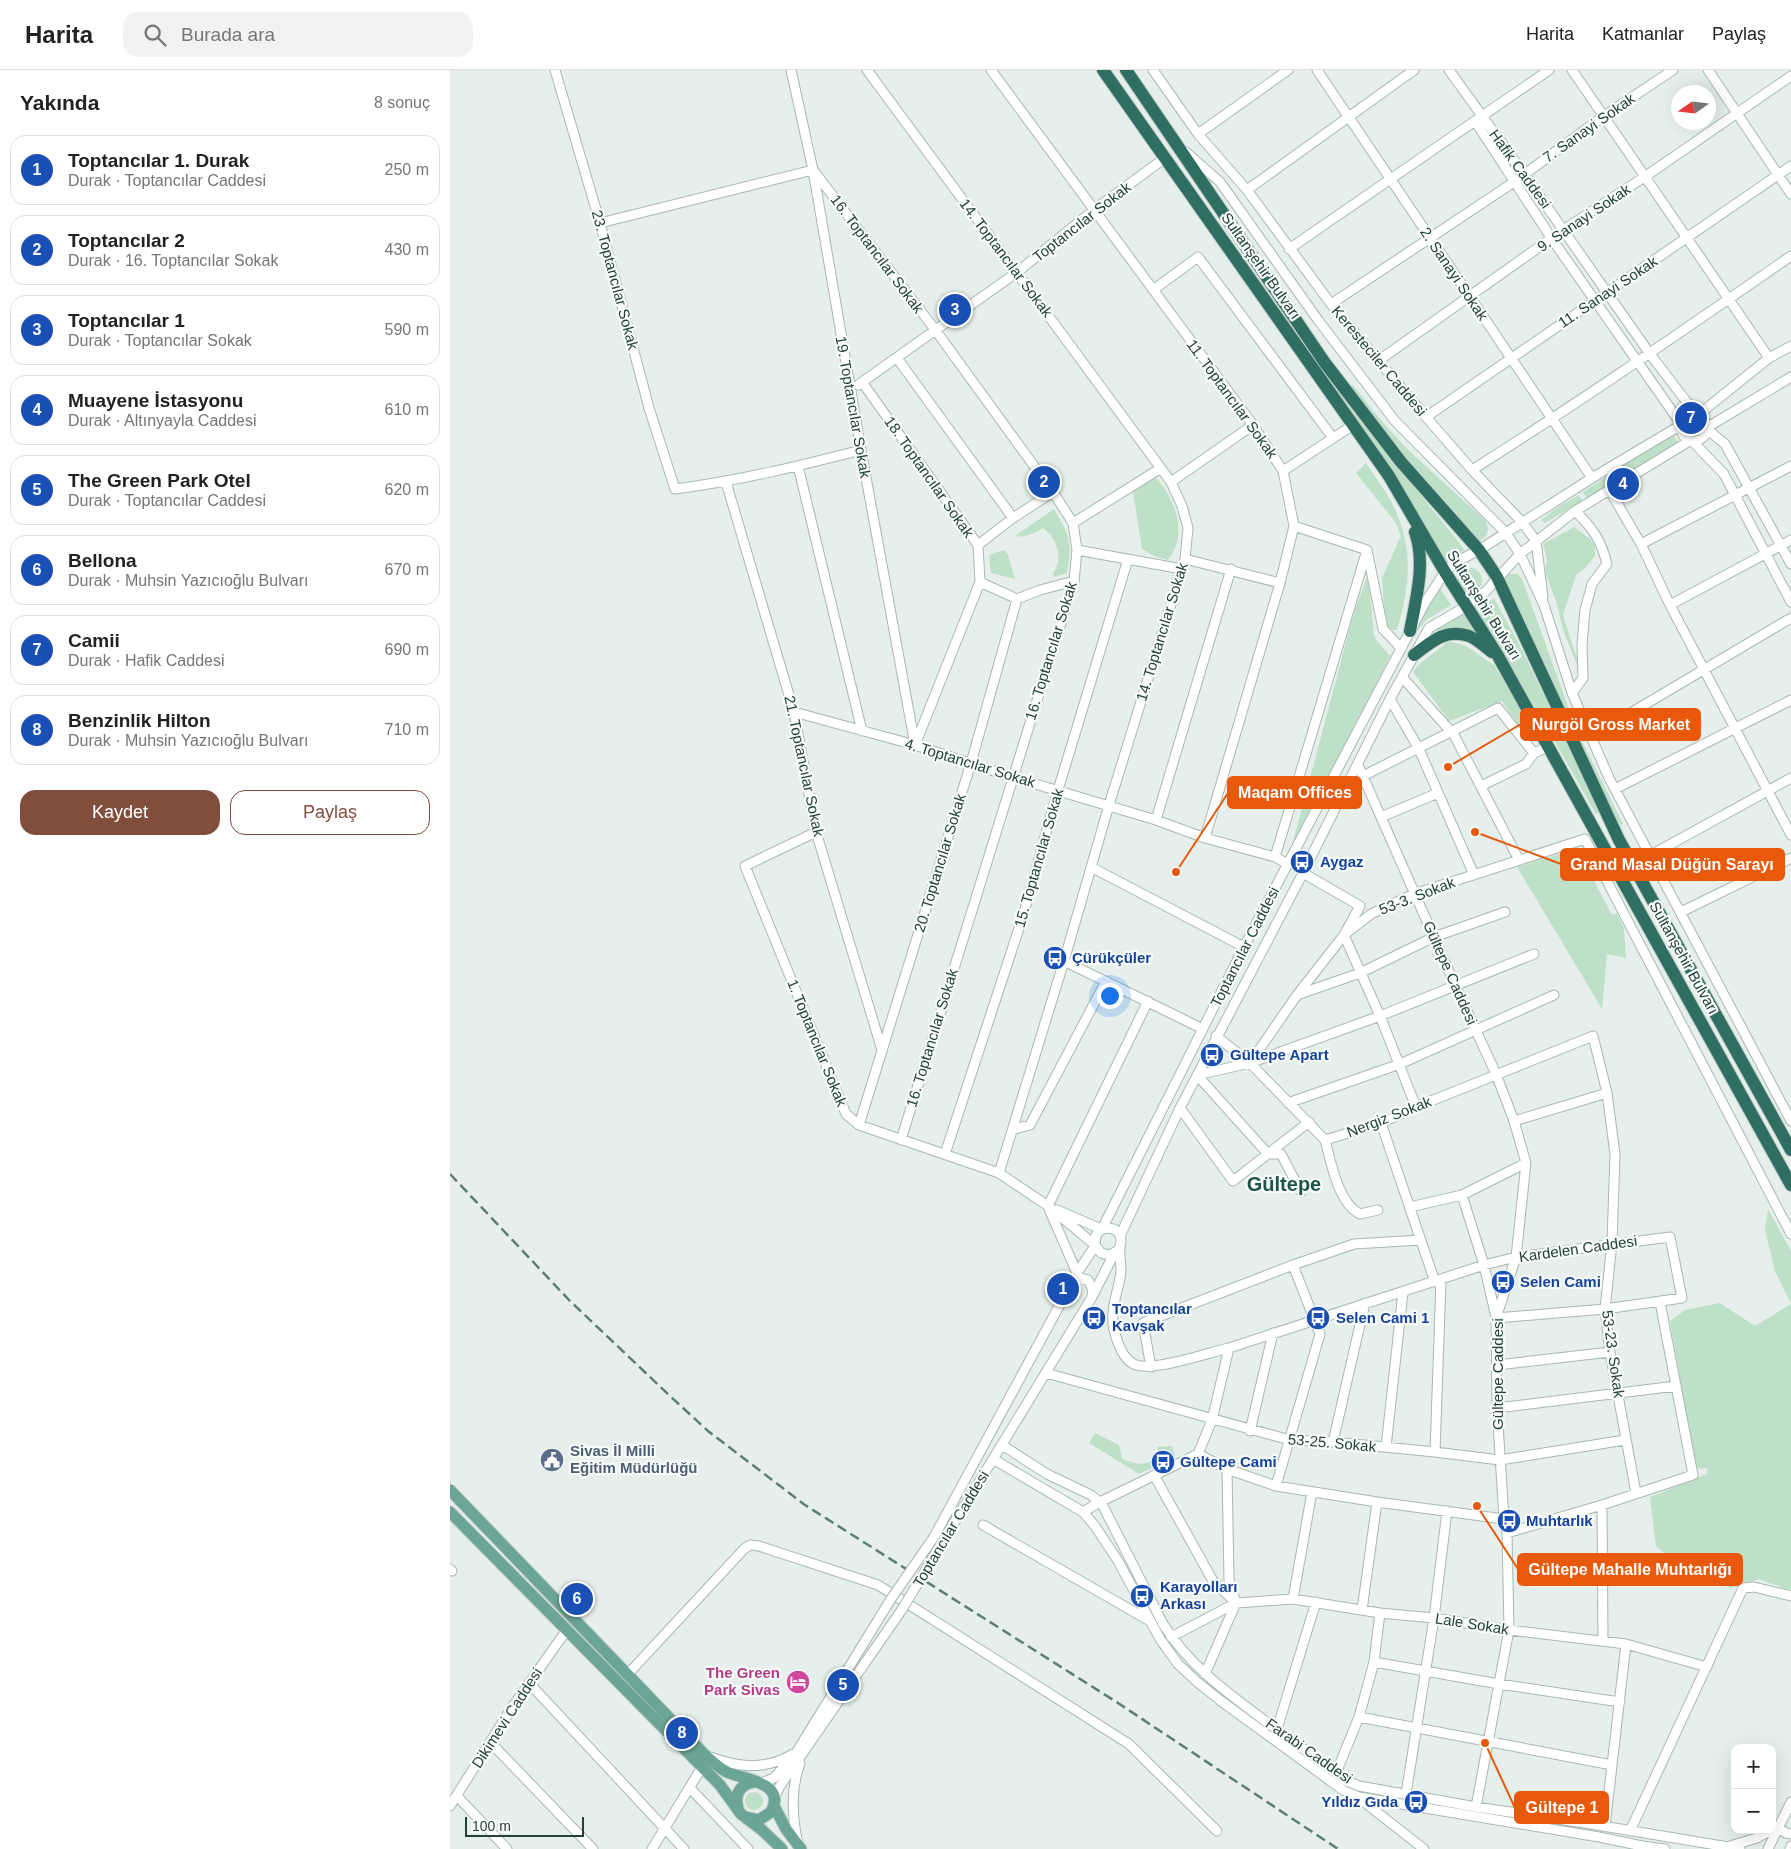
<!DOCTYPE html>
<html lang="tr">
<meta charset="utf-8">
<style>
body{margin:0;font-family:Arial,sans-serif;background:#f2f2f2;color:#222}
.controls{position:absolute;right:15px;bottom:15px;display:grid;overflow:hidden;border-radius:10px;box-shadow:0 5px 20px #0002}
.controls button{width:45px;height:45px;display:grid;place-items:center;padding:0;border:0;border-bottom:1px solid #e0e0e0;background:#fff;color:#222;font:25px sans-serif}
.compass{position:absolute;left:1221px;top:15px;width:45px;height:45px;border-radius:50%;background:#fff;box-shadow:0 5px 20px #0002;rotate:256deg}
.scale{position:absolute;left:15px;bottom:12px;width:119px;box-sizing:border-box;padding-left:5px;border:2px solid #24423a;border-top:0;font-size:14px;line-height:18px;white-space:nowrap;color:#24423a;-webkit-text-stroke:4px #f7fbf9;paint-order:stroke}
.you{position:absolute;left:659px;top:925px;width:18px;height:18px;margin:-12px;border:4px solid #fff;border-radius:50%;background:#1a73e8;box-shadow:0 0 0 8px #1a73e833}
.badge{display:grid;place-items:center;width:32px;height:32px;border-radius:50%;background:#804e3d;color:#fff;font-size:16px;font-weight:700}
.pin{position:absolute;translate:-50% -50%;border:2px solid #fff;box-shadow:0 1px 5px #0006}
.list{margin:0;padding:0;list-style:none}
h2{display:flex;justify-content:space-between;align-items:center;height:65px;margin:0;padding:0 20px;font-size:21px}
h2 small{font-size:16px;font-weight:400;color:#767676}
.list li{display:grid;grid-template-columns:32px 1fr auto;gap:15px;align-items:center;box-sizing:border-box;height:70px;margin:0 10px 10px;padding:0 10px;border:1px solid #e0e0e0;border-radius:15px}
.list b{display:block;font-size:19px;white-space:nowrap}
.list p{margin:0;font-size:16px;white-space:nowrap;color:#767676}
.list em{font-size:16px;font-style:normal;color:#767676}
.actions{display:flex;gap:10px;padding:15px 20px}
.actions a{flex:1;padding:11px 0;border:1px solid #804e3d;border-radius:15px;text-align:center;font-size:18px;color:#804e3d}
.actions .main{background:#804e3d;color:#fff}
.icon{flex:none;width:28px;height:28px;fill:none;stroke:currentColor;stroke-width:2;stroke-linecap:round;stroke-linejoin:round}
.map{position:relative;flex:none;width:1341px;height:1779px;overflow:hidden}
header{display:flex;align-items:center;gap:30px;box-sizing:border-box;height:70px;padding:0 25px;background:#fff;border-bottom:1px solid #e0e0e0}
header strong{font-size:24px}
nav{display:flex;gap:28px;margin-inline-start:auto;font-size:18px}
.search{width:350px;height:45px;background:#f2f2f2;display:flex;align-items:center;gap:12px;box-sizing:border-box;padding:0 18px;border-radius:15px;color:#767676;font-size:19px}
main{display:flex}
aside{flex:1;background:#fff}
.map>svg:first-child{display:block}
</style>
<header>
<strong>Harita</strong>
<div class="search"><svg class="icon" aria-label="search" viewBox="0 0 24 24"><circle cx="10" cy="10" r="6"/><path d="M15 15l6 6"/></svg>Burada ara</div>
<nav><a>Harita</a><a>Katmanlar</a><a>Paylaş</a></nav>
</header>
<main>
<aside>
<h2>Yakında<small>8 sonuç</small></h2>
<ul class="list">
<li><span class="badge" style="background:#1a4fb4">1</span><div><b>Toptancılar 1. Durak</b><p>Durak · Toptancılar Caddesi</p></div><em>250 m</em></li>
<li><span class="badge" style="background:#1a4fb4">2</span><div><b>Toptancılar 2</b><p>Durak · 16. Toptancılar Sokak</p></div><em>430 m</em></li>
<li><span class="badge" style="background:#1a4fb4">3</span><div><b>Toptancılar 1</b><p>Durak · Toptancılar Sokak</p></div><em>590 m</em></li>
<li><span class="badge" style="background:#1a4fb4">4</span><div><b>Muayene İstasyonu</b><p>Durak · Altınyayla Caddesi</p></div><em>610 m</em></li>
<li><span class="badge" style="background:#1a4fb4">5</span><div><b>The Green Park Otel</b><p>Durak · Toptancılar Caddesi</p></div><em>620 m</em></li>
<li><span class="badge" style="background:#1a4fb4">6</span><div><b>Bellona</b><p>Durak · Muhsin Yazıcıoğlu Bulvarı</p></div><em>670 m</em></li>
<li><span class="badge" style="background:#1a4fb4">7</span><div><b>Camii</b><p>Durak · Hafik Caddesi</p></div><em>690 m</em></li>
<li><span class="badge" style="background:#1a4fb4">8</span><div><b>Benzinlik Hilton</b><p>Durak · Muhsin Yazıcıoğlu Bulvarı</p></div><em>710 m</em></li>
</ul>
<div class="actions"><a class="main">Kaydet</a><a>Paylaş</a></div>
</aside>
<div class="map">
<svg width="1341" height="1779" viewBox="0 0 1341 1779">
<rect width="100%" height="100%" fill="#e6efeb"/>
<!-- green -->
<path fill="#bfe0c8" d="M857 277 899 336 1015 480 993 493 854 281Z
M903 315 929 348 957 379 1036 451 1038 459 1036 466 1029 471 1022 470 898 317Z
M1220 364 1224 366 1230 376 1137 429 1133 422Z
M916 393C925 407 935 420 943 435 964 478 960 516 947 560 935 561 934 548 931 539L934 536 932 508 951 466 946 453 906 403Z
M704 406C725 427 739 464 718 490L704 486 692 479 683 422Z
M1129 425 1132 431 1095 453 1091 450 1108 437Z
M604 439C619 465 623 472 617 503L604 507 603 503C614 489 607 468 593 458 585 463 574 468 565 466Z
M1124 457 1140 469 1145 476V486L1136 497 1126 505 1113 545 1128 592 1127 595 1113 560 1107 534 1095 502 1097 489 1093 474Z
M554 480 558 485 565 509 541 503 539 485Z
M1008 510a12 12 0 1 1 24 0a12 12 0 1 1-24 0Z
M1059 504H1068L1072 509 1127 661 1173 754 1170 755 1138 691 1054 509Z
M917 507 919 511 924 565 927 571 940 586 907 654 842 776 904 542Z
M989 517 1001 535 976 550 960 571 983 525Z
M1044 528 1069 574 1150 741 1146 744 1088 642 1024 542Z
M1014 544 1025 560 995 559 980 562 997 550Z
M999 571 1016 576 1044 595 1087 666 1086 670 1076 667 1052 631 999 651 963 602 968 595Z
M1123 780H1132V788L1162 845 1167 843 1174 858 1176 888 1157 884 1152 939 1067 797Z
M1318 1139 1341 1181V1519H1336L1309 1509 1281 1518 1270 1513 1246 1511 1206 1476 1200 1427 1257 1404V1398L1250 1399 1245 1395 1220 1251 1235 1240 1270 1233 1305 1256 1341 1234 1325 1201 1315 1160Z
M645 1363 669 1375 672 1388C685 1396 707 1398 708 1377L722 1376 725 1387 689 1404 639 1373Z
M295 1731a9 9 0 1 1 18 0a9 9 0 1 1-18 0Z"/>
<g fill="none" stroke-linecap="round" stroke-linejoin="round">
<!-- minor casing -->
<g stroke="#a8b8b2" stroke-width="11">
<path id="minor" d="M105 0 150 153 199 338 225 419C288 411 349 396 411 380
M341 0 363 100 411 380 465 675
M417 0 721 412 732 436 738 458 735 489 659 735 614 891 549 1103
M541 0 803 355 833 401 844 456 830 513 755 768
M703 0 748 64 797 120 881 234 976 347 1022 400 1072 452 1086 471 1093 527
M867 0 1142 408
M999 0 1074 104 1200 284 1246 344
M1122 0 1319 288
M1258 0 1341 124
M1025 51 1102 169 1231 354
M748 64 838 0
M736 82 770 112 868 250 945 351 1056 463 1070 484 1094 535 1122 623 1159 708 1341 1051
M797 120 964 0
M150 153 363 100 486 261 603 422 623 453 627 480 624 511 451 1070
M839 179 1099 0
M703 220 748 187 883 368
M881 234 1064 112 1154 46 1223 0
M447 288 563 448
M928 291 1113 160 1196 106 1341 6
M412 312 528 475 530 512 465 675
M408 315 566 203 644 140 715 88
M1231 358a13 13 0 1 1 26 0a13 13 0 1 1-26 0Z
M1248 345 1319 288 1341 276
M976 347 1341 96
M1258 357 1341 307
M1258 360 1275 374 1341 494
M1242 371 1274 404 1341 532
M348 396 412 661
M1022 400C1130 332 1235 259 1341 186
M833 401 903 355
M276 412 344 642 366 762 432 980
M721 412 803 355
M1160 421 1191 474 1220 535 1341 765
M623 453 711 398
M844 456 917 480 933 559 951 578
M1191 474 1341 396
M528 475 563 448 603 422
M627 480 732 499
M735 489 830 513
M530 512 567 529 590 520 624 511
M1220 535 1341 470
M952 607 1004 665 1069 790
M1122 623 1133 608 1132 575 1135 540 1142 514 1157 494C1151 470 1142 457 1125 441
M940 629 969 679 1024 805
M344 642 465 675 562 707 706 750 755 768 825 787 838 794
M1140 667 1341 548
M908 695 1005 915 1046 1004 1064 1051 1076 1093 1066 1187 1046 1248 1047 1338 1054 1449 1057 1463 1059 1560 1026 1737
M913 706 1048 638 1084 683 1098 677
M1031 716 1076 694 1084 683
M1165 719 1341 630
M931 747 988 723
M706 750 781 499
M366 762 295 796 396 1044 409 1055 549 1103 598 1136 645 1175
M1201 785 1341 708
M825 787 917 480
M641 797 794 877
M853 803 910 836 894 865 930 946 966 1037
M1231 842 1341 788
M614 891 753 959
M847 925 910 903 984 867 1055 842
M766 966 800 993 875 1070 931 1053 966 1037 1143 966 1157 1023 1165 1084 1162 1173 1155 1239 1160 1282 1186 1423
M800 993 930 946 1084 884
M838 1033 950 994 1104 925
M730 1038 783 1111 859 1052
M1064 1051 1157 1023
M931 1053 985 1212
M409 1055 521 693 567 529
M564 1059 580 1055 656 911
M875 1070C881 1092 888 1133 910 1144L928 1140
M495 1084 573 846 608 720 678 489
M851 1122 831 1084H818L747 1005 800 993 847 925 894 865 921 844 964 824 1135 769 1341 1164
M1012 1125 1034 1195 1046 1247
M598 1136 698 931
M960 1137 1012 1125 1076 1093
M599 1139 627 1203
M607 1140 651 1159
M652 1159 794 877 976 531 995 502 1004 493 1029 480 1142 408 1231 355
M670 1166 730 1038 853 803 940 629 979 558 1017 536 1036 521 1070 484 1125 441 1241 370
M670 1177C666 1184 659 1186 651 1183L645 1175 646 1165C653 1155 670 1156 671 1170 671 1175 670 1173 670 1178 669 1185 671 1193 671 1201 670 1214 664 1228 663 1242 661 1257 670 1290 686 1295 706 1301 757 1283 779 1278
M623 1214 629 1208 638 1210 643 1220 642 1225
M1047 1295 1160 1282
M701 1297 693 1253 843 1195 904 1174 971 1170
M596 1303 840 1370 883 1372 985 1382 1050 1390 1175 1370
M1047 1338 1226 1316
M800 1361 823 1263
M883 1372 915 1233
M552 1375 597 1404 641 1425 652 1434 713 1554C740 1597 779 1624 818 1653 844 1672 870 1691 895 1710L909 1716 1026 1737 1141 1754 1290 1779
M936 1377 953 1222
M985 1382 991 1210
M748 1384 777 1399 826 1416 927 1432 1054 1449
M543 1389 633 1442 645 1456 668 1491 710 1569 728 1594 746 1611 771 1631 893 1720 909 1727 1149 1767 1192 1776 1215 1779
M704 1405 763 1511 784 1531
M826 1416 870 1264 843 1195
M1152 1435 1153 1571
M633 1442 650 1432 748 1384 762 1350 779 1278 1034 1195 1066 1187 1220 1167 1232 1228 1155 1239 1046 1248
M533 1455 700 1551
M1057 1463 1152 1435 1243 1405 1210 1232
M484 1467 627 1203 645 1176
M493 1471 642 1227 665 1182
M0 1499 2 1501
M843 1529 862 1422
M912 1540 927 1432
M721 1567 786 1533 843 1529 930 1543 984 1548 1059 1560 1176 1574 1257 1597
M924 1592 1049 1614 1170 1632
M755 1604 786 1533 779 1510 777 1399
M177 1605 294 1479 300 1475 309 1476 428 1515 679 1674 767 1761
M79 1613 234 1779
M909 1647 1162 1695
M827 1659 866 1532
M40 1672 143 1779
M260 1687C289 1698 316 1700 343 1684
M886 1703 909 1647 924 1592 930 1543
M311 1713 324 1708 346 1683 441 1529
M240 1718 298 1779
M956 1724 984 1548 997 1441
M7 1726 57 1779
M324 1728 330 1716 453 1538
M909 1728 974 1779
M0 1736 61 1639 116 1561
M1155 1756 1176 1574
M1325 1758 1328 1757 1336 1763 1341 1764
M1180 1761 1293 1518 1304 1517 1341 1526
M348 1774C342 1747 340 1720 350 1693
M1280 1776 1307 1768 1321 1760
M202 1779 252 1697
M1318 1779 1341 1732
M1340 1779 1341 1776"/>
</g>
<!-- major casing -->
<g stroke="#c2cac8" stroke-width="13">
<path id="major" d="M0 1420 255 1685C262 1691 269 1698 277 1702 295 1710 337 1712 321 1742L309 1750 295 1747
M0 1442 270 1715 291 1744 312 1760 332 1779
M324 1736 336 1759 351 1779
M288 1738C284 1725 290 1714 304 1712"/>
</g>
<!-- highway casing -->
<g stroke="#c2cac8" stroke-width="14">
<path id="highway" d="M653 0 939 406 995 502 1048 586 1341 1115
M676 0 875 293 951 392 1029 480 1047 507 1169 770 1341 1080
M960 561C966 529 976 493 965 462
M964 585C981 572 996 558 1019 566 1027 569 1035 577 1042 582"/>
</g>
<!-- minor -->
<use href="#minor" stroke="#fff" stroke-width="9"/>
<!-- major -->
<use href="#major" stroke="#6aa596" stroke-width="11"/>
<!-- highway -->
<use href="#highway" stroke="#2f6f62" stroke-width="12"/>
<!-- rail -->
<path stroke="#5f7d75" stroke-width="2.5" stroke-dasharray="10 5" stroke-linecap="butt" d="M0 1104 120 1231 220 1326 258 1361 355 1435 668 1633 888 1779"/>
<!-- minor-bridge casing -->
<g stroke="#a8b8b2" stroke-width="11" stroke-linecap="butt">
<path id="minor-bridge" d="M441 1529 484 1467
M453 1538 493 1471"/>
</g>
<!-- minor-bridge -->
<use href="#minor-bridge" stroke="#fff" stroke-width="9"/>
</g>
<!-- icons -->
<defs>
<g id="bus-disc" transform="scale(1.25)"><circle r="9.5" fill="#1a4fb4" stroke="#f7fbf9"/><path d="M-5-6H5V4H4V6H2V4H-2V6H-4V4H-5ZM-3.5-4V0h7V-4ZM-3.5 1.2v1.5H-2V1.2ZM2 1.2v1.5H3.5V1.2Z" fill="#fff"/></g>
<g id="civic-disc" transform="scale(1.25)"><circle r="9.5" fill="#5c6f8a" stroke="#f7fbf9"/><path d="M-.6-6.5H3V-4.5H.6V-3L4-1V1h2V6H-6V1h2V-1L-.6-3ZM-1.2 2.5V6h2.4V2.5Z" fill="#fff"/></g>
<g id="hotel-disc" transform="scale(1.25)"><circle r="9.5" fill="#d1479c" stroke="#f7fbf9"/><path d="M-6-4.5h1.5V1H6V5H4.5V3h-9V5H-6ZM-4 0a1.8 1.8 0 1 1 3.6 0ZM.5 0V-2.5h3Q6-2.5 6 0Z" fill="#fff"/></g>
</defs>
<g fill-rule="evenodd">
<use href="#bus-disc" x="852" y="792"/>
<use href="#bus-disc" x="605" y="888"/>
<use href="#bus-disc" x="762" y="985"/>
<use href="#bus-disc" x="1053" y="1212"/>
<use href="#bus-disc" x="644" y="1248"/>
<use href="#bus-disc" x="868" y="1248"/>
<use href="#civic-disc" x="102" y="1390"/>
<use href="#bus-disc" x="713" y="1392"/>
<use href="#bus-disc" x="1059" y="1451"/>
<use href="#bus-disc" x="692" y="1526"/>
<use href="#hotel-disc" x="348" y="1612"/>
<use href="#bus-disc" x="966" y="1732"/>
</g>
<g text-anchor="middle" stroke-width="4.5" stroke-linejoin="round" paint-order="stroke">
<!-- street labels -->
<g font-size="15" fill="#24423a" stroke="#f7fbf9">
<text transform="translate(1139 58) rotate(-35)" y="5">7. Sanayi Sokak</text>
<text transform="translate(1070 99) rotate(54)" y="5">Hafik Caddesi</text>
<text transform="translate(1134 148) rotate(-34)" y="5">9. Sanayi Sokak</text>
<text transform="translate(632 152) rotate(-38)" y="5">Toptancılar Sokak</text>
<text transform="translate(427 184) rotate(53)" y="5">16. Toptancılar Sokak</text>
<text transform="translate(556 188) rotate(53)" y="5">14. Toptancılar Sokak</text>
<text transform="translate(811 196) rotate(55)" y="5">Sultanşehir Bulvarı</text>
<text transform="translate(1004 204) rotate(56)" y="5">2. Sanayi Sokak</text>
<text transform="translate(165 210) rotate(75)" y="5">23. Toptancılar Sokak</text>
<text transform="translate(1158 222) rotate(-34)" y="5">11. Sanayi Sokak</text>
<text transform="translate(929 291) rotate(50)" y="5">Keresteciler Caddesi</text>
<text transform="translate(782 329) rotate(54)" y="5">11. Toptancılar Sokak</text>
<text transform="translate(403 337) rotate(80)" y="5">19. Toptancılar Sokak</text>
<text transform="translate(479 407) rotate(55)" y="5">18. Toptancılar Sokak</text>
<text transform="translate(1034 535) rotate(58)" y="5">Sultanşehir Bulvarı</text>
<text transform="translate(712 562) rotate(-73)" y="5">14. Toptancılar Sokak</text>
<text transform="translate(601 581) rotate(-73)" y="5">16. Toptancılar Sokak</text>
<text transform="translate(520 693) rotate(17)" y="5">4. Toptancılar Sokak</text>
<text transform="translate(354 696) rotate(78)" y="5">21. Toptancılar Sokak</text>
<text transform="translate(589 788) rotate(-74)" y="5">15. Toptancılar Sokak</text>
<text transform="translate(490 793) rotate(-73)" y="5">20. Toptancılar Sokak</text>
<text transform="translate(967 826) rotate(-21)" y="5">53-3. Sokak</text>
<text transform="translate(795 877) rotate(-63)" y="5">Toptancılar Caddesi</text>
<text transform="translate(1234 888) rotate(61)" y="5">Sultanşehir Bulvarı</text>
<text transform="translate(1000 903) rotate(66)" y="5">Gültepe Caddesi</text>
<text transform="translate(482 968) rotate(-73)" y="5">16. Toptancılar Sokak</text>
<text transform="translate(367 973) rotate(68)" y="5">1. Toptancılar Sokak</text>
<text transform="translate(939 1047) rotate(-21)" y="5">Nergiz Sokak</text>
<text transform="translate(1128 1179) rotate(-8)" y="5">Kardelen Caddesi</text>
<text transform="translate(1163 1284) rotate(82)" y="5">53-23. Sokak</text>
<text transform="translate(1048 1304) rotate(-90)" y="5">Gültepe Caddesi</text>
<text transform="translate(882 1373) rotate(5)" y="5">53-25. Sokak</text>
<text transform="translate(501 1459) rotate(-59)" y="5">Toptancılar Caddesi</text>
<text transform="translate(1022 1554) rotate(9)" y="5">Lale Sokak</text>
<text transform="translate(57 1648) rotate(-57)" y="5">Dikimevi Caddesi</text>
<text transform="translate(859 1681) rotate(35)" y="5">Farabi Caddesi</text>
</g>
<!-- transit labels -->
<g font-size="15" font-weight="bold" fill="#164399" stroke="#f7fbf9" text-anchor="start">
<text x="870" y="797">Aygaz</text>
<text x="622" y="893">Çürükçüler</text>
<text x="780" y="990">Gültepe Apart</text>
<text x="1070" y="1217">Selen Cami</text>
<text x="662" y="1244">Toptancılar<tspan x="662" dy="17">Kavşak</tspan></text>
<text x="886" y="1253">Selen Cami 1</text>
<text x="730" y="1397">Gültepe Cami</text>
<text x="1076" y="1456">Muhtarlık</text>
<text x="710" y="1522">Karayolları<tspan x="710" dy="17">Arkası</tspan></text>
<text x="948" y="1737" text-anchor="end">Yıldız Gıda</text>
</g>
<!-- service labels -->
<g font-size="15" font-weight="bold" fill="#4e5e75" stroke="#f7fbf9" text-anchor="start">
<text x="120" y="1386">Sivas İl Milli<tspan x="120" dy="17">Eğitim Müdürlüğü</tspan></text>
</g>
<!-- hotel labels -->
<g font-size="15" font-weight="bold" fill="#b23c85" stroke="#f7fbf9" text-anchor="end">
<text x="330" y="1608">The Green<tspan x="330" dy="17">Park Sivas</tspan></text>
</g>
<!-- district labels -->
<g font-size="20" font-weight="bold" fill="#1f5548" stroke="#f7fbf9">
<text x="834" y="1121">Gültepe</text>
</g>
</g>
<!-- callouts -->
<path fill="none" stroke="#e8590c" stroke-width="2" d="M998 697L1071 654M726 802L778 723M1025 762L1111 794M1027 1436L1068 1499M1035 1673L1065 1738"/>
<g fill="#e8590c" stroke="#f7fbf9" stroke-width="2">
<circle cx="998" cy="697" r="5"/>
<circle cx="726" cy="802" r="5"/>
<circle cx="1025" cy="762" r="5"/>
<circle cx="1027" cy="1436" r="5"/>
<circle cx="1035" cy="1673" r="5"/>
</g>
<g fill="#e8590c" stroke="#e8590c" stroke-width="2">
<rect x="1071" y="639" width="179" height="31" rx="5"/>
<rect x="778" y="707" width="133" height="31" rx="5"/>
<rect x="1111" y="779" width="223" height="31" rx="5"/>
<rect x="1068" y="1484" width="224" height="31" rx="5"/>
<rect x="1065" y="1722" width="93" height="31" rx="5"/>
</g>
<g font-size="16" text-anchor="middle" font-weight="bold" fill="#fff">
<text x="1161" y="660">Nurgöl Gross Market</text>
<text x="845" y="728">Maqam Offices</text>
<text x="1222" y="800">Grand Masal Düğün Sarayı</text>
<text x="1180" y="1505">Gültepe Mahalle Muhtarlığı</text>
<text x="1112" y="1743">Gültepe 1</text>
</g>
</svg>
<div class="controls">
<button>+</button>
<button>−</button>
</div>
<svg class="compass" viewBox="-18 -18 36 36"><path d="M0-13l5 13h-10z" fill="#e53935"/><path d="M0 13l5-13h-10z" fill="#767676"/></svg>
<div class="scale">100 m</div>
<div class="you"></div>
<div class="pin badge" style="left:613px;top:1219px;background:#1a4fb4">1</div>
<div class="pin badge" style="left:594px;top:412px;background:#1a4fb4">2</div>
<div class="pin badge" style="left:505px;top:240px;background:#1a4fb4">3</div>
<div class="pin badge" style="left:1173px;top:414px;background:#1a4fb4">4</div>
<div class="pin badge" style="left:393px;top:1615px;background:#1a4fb4">5</div>
<div class="pin badge" style="left:127px;top:1529px;background:#1a4fb4">6</div>
<div class="pin badge" style="left:1241px;top:348px;background:#1a4fb4">7</div>
<div class="pin badge" style="left:232px;top:1663px;background:#1a4fb4">8</div>
</div>
</main>
